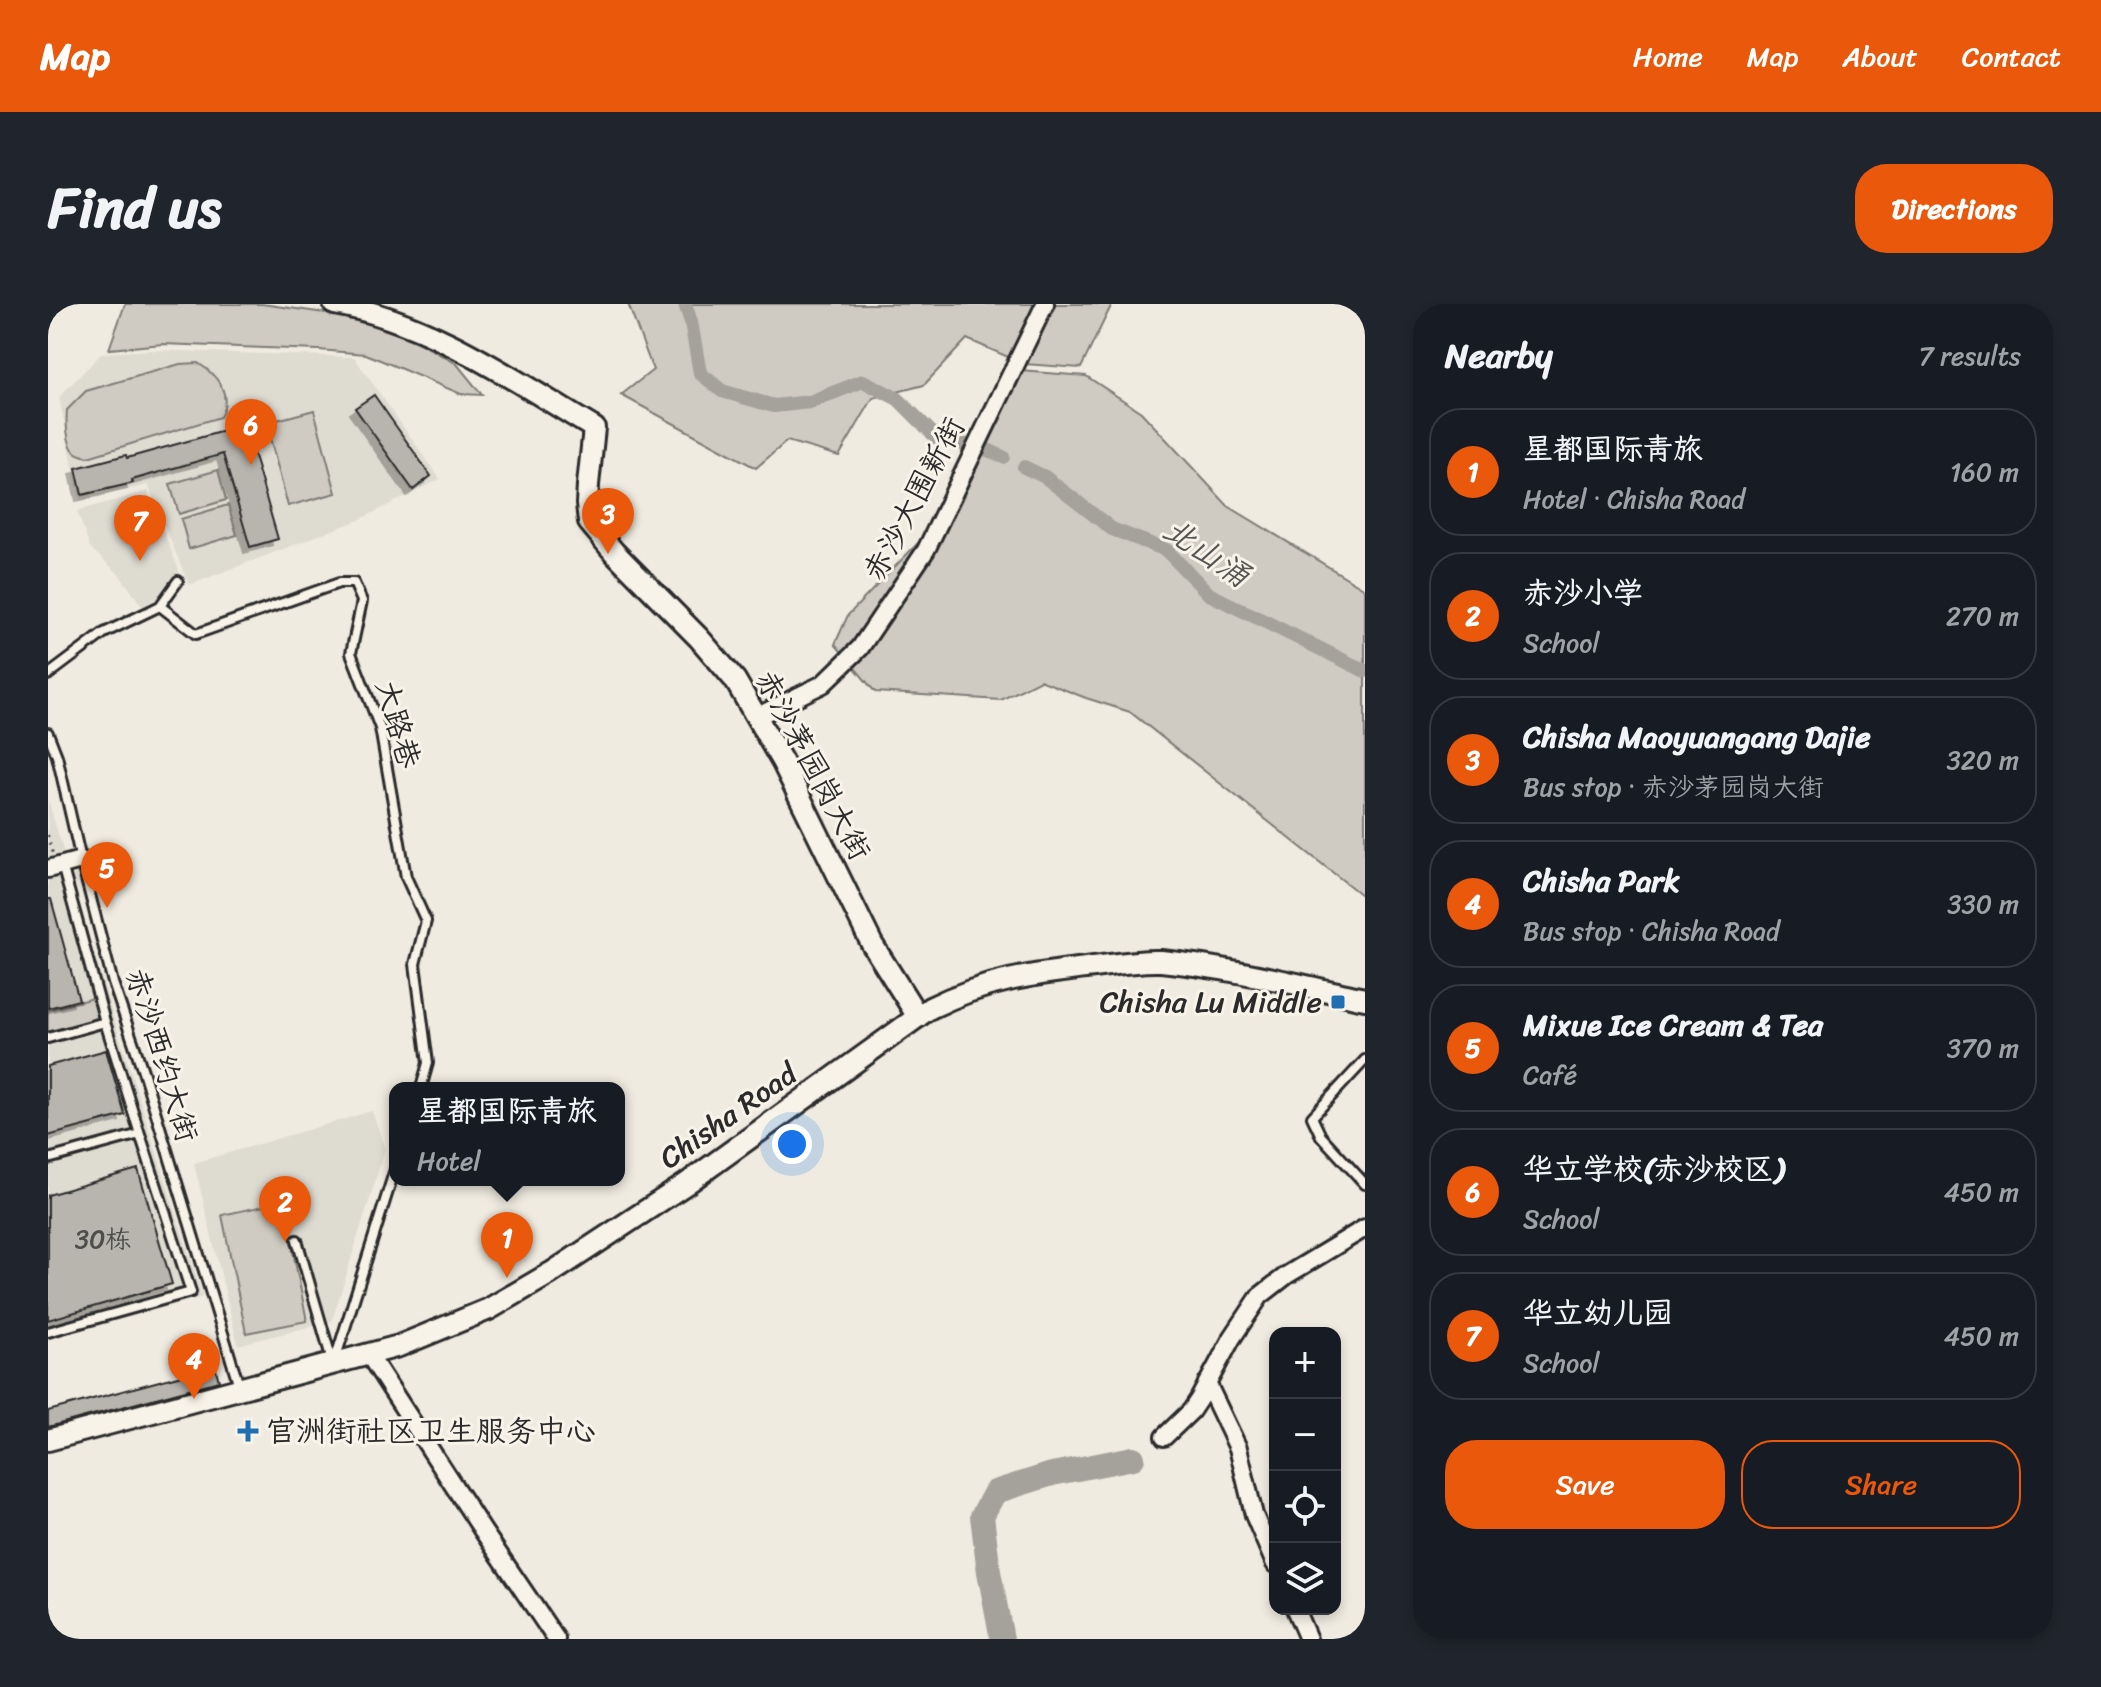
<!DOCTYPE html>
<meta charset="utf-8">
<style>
body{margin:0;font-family:Sriracha,"LXGW WenKai TC",sans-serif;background:#20242c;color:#f1f3f6}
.controls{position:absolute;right:24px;bottom:24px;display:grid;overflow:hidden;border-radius:16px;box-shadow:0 4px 12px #0003}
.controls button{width:72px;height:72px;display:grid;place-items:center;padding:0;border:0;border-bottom:2px solid #363941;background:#171b24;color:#f1f3f6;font:40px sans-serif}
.you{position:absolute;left:744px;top:840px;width:28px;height:28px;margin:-20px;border:6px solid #fff;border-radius:50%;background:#1a73e8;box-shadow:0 0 0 12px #1a73e833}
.badge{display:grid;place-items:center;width:52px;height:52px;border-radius:50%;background:#ea580c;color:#fff;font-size:26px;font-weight:700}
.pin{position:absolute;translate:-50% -66px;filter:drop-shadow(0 2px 4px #0008)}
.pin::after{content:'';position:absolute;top:42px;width:28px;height:24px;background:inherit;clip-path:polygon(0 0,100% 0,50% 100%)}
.popup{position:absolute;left:341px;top:778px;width:236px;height:104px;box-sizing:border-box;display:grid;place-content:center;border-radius:16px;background:#171b24;filter:drop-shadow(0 2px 6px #0005);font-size:26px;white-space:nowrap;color:#9ea1a6}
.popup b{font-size:30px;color:#f1f3f6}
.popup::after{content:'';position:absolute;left:50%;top:100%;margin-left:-16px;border:16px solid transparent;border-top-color:#171b24}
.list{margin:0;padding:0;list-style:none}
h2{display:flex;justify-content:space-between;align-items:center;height:104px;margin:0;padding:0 32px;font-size:34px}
h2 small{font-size:26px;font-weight:400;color:#9ea1a6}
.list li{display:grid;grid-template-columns:52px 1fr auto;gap:24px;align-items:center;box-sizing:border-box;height:128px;margin:0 16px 16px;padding:0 16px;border:2px solid #363941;border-radius:32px}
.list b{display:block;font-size:30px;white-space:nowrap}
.list p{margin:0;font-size:26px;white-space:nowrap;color:#9ea1a6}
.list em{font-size:26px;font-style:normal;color:#9ea1a6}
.actions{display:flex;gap:16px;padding:24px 32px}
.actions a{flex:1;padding:18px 0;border:2px solid #ea580c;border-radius:32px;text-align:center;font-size:28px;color:#ea580c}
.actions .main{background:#ea580c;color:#fff}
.icon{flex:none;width:44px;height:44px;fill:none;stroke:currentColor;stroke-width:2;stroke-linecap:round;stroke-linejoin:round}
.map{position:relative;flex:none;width:1317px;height:1335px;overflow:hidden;border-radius:32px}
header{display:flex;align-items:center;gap:48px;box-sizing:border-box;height:112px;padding:0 40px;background:#ea580c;color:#fff}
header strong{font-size:38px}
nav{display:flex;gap:44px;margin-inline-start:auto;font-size:28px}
.intro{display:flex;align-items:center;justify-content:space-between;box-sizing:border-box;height:192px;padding:0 48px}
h1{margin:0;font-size:56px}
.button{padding:20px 36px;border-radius:32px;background:#ea580c;color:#fff;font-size:28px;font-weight:700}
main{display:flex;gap:48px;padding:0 48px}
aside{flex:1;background:#171b24;border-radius:32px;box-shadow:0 4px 12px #0003}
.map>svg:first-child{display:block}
</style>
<header>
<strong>Map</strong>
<nav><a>Home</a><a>Map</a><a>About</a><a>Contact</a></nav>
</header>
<div class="intro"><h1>Find us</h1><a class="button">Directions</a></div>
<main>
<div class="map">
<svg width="1317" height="1335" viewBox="0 0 1317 1335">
<defs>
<filter id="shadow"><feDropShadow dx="-6" dy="6" stdDeviation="0" flood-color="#0004"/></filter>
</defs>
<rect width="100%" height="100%" fill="#efebe0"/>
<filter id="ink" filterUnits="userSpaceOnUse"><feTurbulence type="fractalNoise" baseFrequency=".0125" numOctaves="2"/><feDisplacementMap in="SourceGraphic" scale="16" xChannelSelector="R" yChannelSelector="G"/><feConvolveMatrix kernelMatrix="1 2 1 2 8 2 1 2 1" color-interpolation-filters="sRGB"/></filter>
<g filter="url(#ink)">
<!-- built -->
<path fill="#dedbd1" d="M102 46 306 53 392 175 311 216 141 281 100 181 32 197 11 93 54 49Z
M100 187 137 282 94 302 71 270 42 244 29 207Z
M0 496 67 718 155 993 0 1034Z
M324 807 337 845 284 1017 190 1041 146 859Z"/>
<!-- green -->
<path fill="#cfcbc2" stroke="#7d7b76" stroke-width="2" d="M77 0H214L325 16 344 24 409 60 434 91 413 90 318 50 271 46 115 40 61 45Z
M580 0H1064L1033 64 976 60 919 35 876 81 825 94 791 152 739 137 708 164 573 91 605 66Z
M150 59C169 71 185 90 172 113L40 153C36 152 30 151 27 148 18 139 18 117 19 106L38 87 132 60Z
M972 67 1038 72 1093 108 1180 202 1317 285V594L1082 408 1038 394 992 376 953 396 827 388 787 340 800 311 902 206Z
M266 106 288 189 240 202 218 119Z
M170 166 178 196 131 210 122 180Z
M180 201 189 231 141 245 133 215Z
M45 694 51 716 0 730V706Z
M235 898 259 1017 198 1029 174 911Z"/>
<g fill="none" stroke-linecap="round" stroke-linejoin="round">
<!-- canal -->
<path stroke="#a4a29a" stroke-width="14" d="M637 0 643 18 652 69 674 87 726 102 762 98 815 77 850 95 889 134 940 146 955 153
M976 163 997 173 1064 225 1118 246 1161 290 1317 367"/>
<!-- river -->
<path stroke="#a4a29a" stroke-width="24" d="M954 1335 941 1268 934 1212 947 1188 1004 1170 1085 1154"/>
</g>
<!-- building -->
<path fill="#b8b5ae" stroke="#2b2b2b" stroke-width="2" filter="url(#shadow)" d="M326 91 383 172 365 186 307 104Z
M197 121 230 235 202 243 175 150 84 176 85 179 34 191 28 164 78 151 79 154Z
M0 595H3L31 696 0 704Z
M58 746 77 811 0 832V762Z
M90 865 124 980 0 1016V891Z
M167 1062 171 1077 0 1123V1107Z"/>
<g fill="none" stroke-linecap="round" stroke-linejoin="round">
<!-- service casing -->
<g stroke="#2b2b2b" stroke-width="14">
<path id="service" d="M112 302 148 330 291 279H306L314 297 303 349 332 424 358 573 378 617 367 660 380 759 373 784
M0 371 56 329 112 302 130 277
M0 429 9 452 33 556 65 679 95 767 192 1085
M0 734 57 718 14 561
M1317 756 1264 813 1273 832 1317 880
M0 855 92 830 57 718
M249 936 285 1060
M0 1028 143 988 92 830
M287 1056 347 865"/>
</g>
<!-- minor casing -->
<g stroke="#2b2b2b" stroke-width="22">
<path id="minor" d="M710 412 775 380 812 344 878 246 997 0
M0 565 33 556
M321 1051 435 1227 508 1335
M1159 1079 1190 1144 1206 1211 1227 1260
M1116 1133 1143 1107 1151 1095 1184 1034 1212 992 1239 971 1317 924
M1247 1305 1260 1335"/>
</g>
<!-- tertiary casing -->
<g stroke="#2b2b2b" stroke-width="26">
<path id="tertiary" d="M286 0C380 16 466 76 546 124L540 181 539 200 541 218 566 248 651 334 687 376 735 459 824 640 870 713
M0 1136 351 1042 441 1005 503 969 638 880 882 704C938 676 986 670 1046 663 1068 660 1091 656 1113 657 1180 663 1251 681 1317 695"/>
</g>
<!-- path -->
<path stroke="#2b2b2b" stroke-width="2" stroke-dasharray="2 6" stroke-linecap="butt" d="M0 531 5 550"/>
<!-- service -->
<use href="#service" stroke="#f7f3e8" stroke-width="8"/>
<!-- minor -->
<use href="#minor" stroke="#f7f3e8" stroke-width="16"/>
<!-- tertiary -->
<use href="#tertiary" stroke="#f7f3e8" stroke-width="20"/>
</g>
</g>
<!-- markers -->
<g fill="#1f6fb2" stroke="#f7f3e8" stroke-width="3">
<rect x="1282" y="690" width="16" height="16" rx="4"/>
<path d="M196 1115h8v8h8v8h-8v8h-8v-8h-8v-8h8z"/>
</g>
<g text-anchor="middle" stroke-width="6" stroke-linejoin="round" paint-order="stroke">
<!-- number labels -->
<g font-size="26" fill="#4e4e4c">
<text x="55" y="944">30栋</text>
</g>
<!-- street labels -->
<g font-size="30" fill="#2b2b2b" stroke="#f7f3e8">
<text transform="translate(866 195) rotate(-62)" y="10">赤沙大围新街</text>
<text transform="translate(350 420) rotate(74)" y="10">大路巷</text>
<text transform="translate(765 461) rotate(62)" y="10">赤沙茅园岗大街</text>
<text transform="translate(114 751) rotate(73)" y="10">赤沙西约大街</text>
<text transform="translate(680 812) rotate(-35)" y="10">Chisha Road</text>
</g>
<!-- poi labels -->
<g font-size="30" fill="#2b2b2b" stroke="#f7f3e8" text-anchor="end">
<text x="1274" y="708">Chisha Lu Middle</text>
<text x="218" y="1137" text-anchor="start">官洲街社区卫生服务中心</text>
</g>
<!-- water labels -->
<g font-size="32" font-style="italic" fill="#555552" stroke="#f7f3e8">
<text transform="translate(1159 248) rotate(34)" y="11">北山涌</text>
</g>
</g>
</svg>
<div class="controls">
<button>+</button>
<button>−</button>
<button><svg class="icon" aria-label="locate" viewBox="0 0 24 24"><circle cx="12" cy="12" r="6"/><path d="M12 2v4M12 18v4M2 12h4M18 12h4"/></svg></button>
<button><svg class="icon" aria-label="layers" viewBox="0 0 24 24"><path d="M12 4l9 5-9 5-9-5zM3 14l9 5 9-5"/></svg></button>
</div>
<div class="you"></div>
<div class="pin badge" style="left:459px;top:974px">1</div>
<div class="popup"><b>星都国际青旅</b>Hotel</div>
<div class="pin badge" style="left:237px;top:938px">2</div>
<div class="pin badge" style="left:560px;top:250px">3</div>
<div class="pin badge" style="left:146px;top:1095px">4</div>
<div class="pin badge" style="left:59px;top:604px">5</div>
<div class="pin badge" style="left:203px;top:161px">6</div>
<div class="pin badge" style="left:92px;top:257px">7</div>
</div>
<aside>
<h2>Nearby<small>7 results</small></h2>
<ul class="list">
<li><span class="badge">1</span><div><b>星都国际青旅</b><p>Hotel · Chisha Road</p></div><em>160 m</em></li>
<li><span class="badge">2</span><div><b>赤沙小学</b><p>School</p></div><em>270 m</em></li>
<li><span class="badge">3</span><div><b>Chisha Maoyuangang Dajie</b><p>Bus stop · 赤沙茅园岗大街</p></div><em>320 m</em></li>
<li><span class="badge">4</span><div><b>Chisha Park</b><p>Bus stop · Chisha Road</p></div><em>330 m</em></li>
<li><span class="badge">5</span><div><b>Mixue Ice Cream &amp; Tea</b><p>Café</p></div><em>370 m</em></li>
<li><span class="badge">6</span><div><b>华立学校(赤沙校区)</b><p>School</p></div><em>450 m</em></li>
<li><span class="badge">7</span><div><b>华立幼儿园</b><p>School</p></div><em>450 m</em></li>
</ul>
<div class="actions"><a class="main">Save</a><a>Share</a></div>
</aside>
</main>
